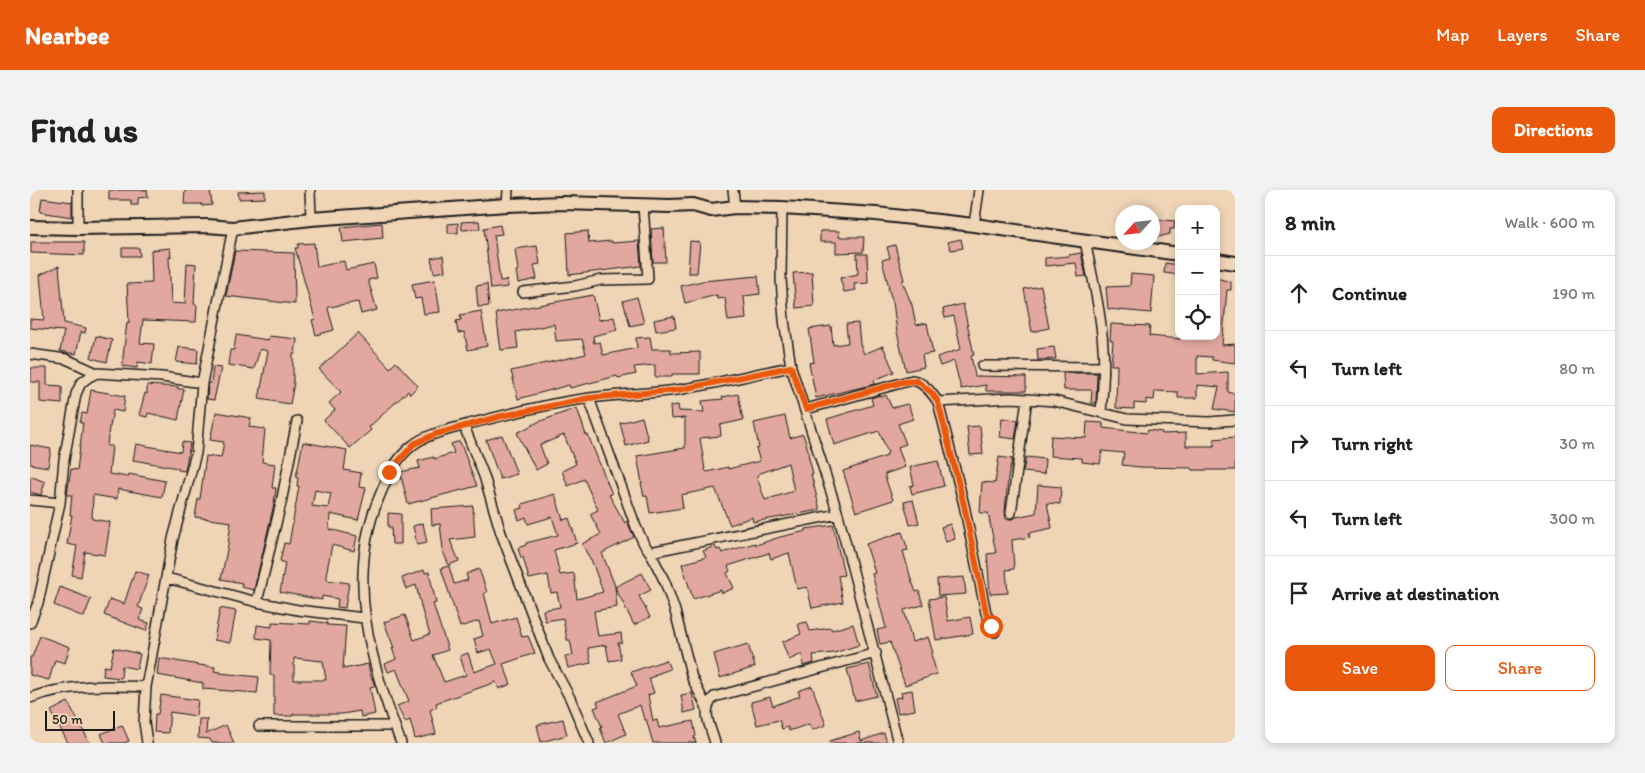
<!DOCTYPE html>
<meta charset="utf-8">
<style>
body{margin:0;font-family:Itim,sans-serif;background:#f2f2f2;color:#222}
.controls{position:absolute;right:15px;top:15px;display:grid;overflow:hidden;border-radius:10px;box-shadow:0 2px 8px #0003}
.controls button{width:45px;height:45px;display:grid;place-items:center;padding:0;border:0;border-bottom:1px solid #e0e0e0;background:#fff;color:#222;font:25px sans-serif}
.compass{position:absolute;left:1085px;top:15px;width:45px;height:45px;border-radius:50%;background:#fff;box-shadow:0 2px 8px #0003;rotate:243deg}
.scale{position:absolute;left:15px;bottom:12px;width:70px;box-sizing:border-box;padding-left:5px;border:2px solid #1c1c1c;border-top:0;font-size:14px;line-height:18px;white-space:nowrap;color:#1c1c1c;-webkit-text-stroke:4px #efd4b6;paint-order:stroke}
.stop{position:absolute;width:15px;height:15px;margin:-11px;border:4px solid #ea580c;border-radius:50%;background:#fff}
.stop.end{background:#ea580c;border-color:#fff;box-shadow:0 1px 5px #0008}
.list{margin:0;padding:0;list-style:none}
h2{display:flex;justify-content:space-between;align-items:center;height:65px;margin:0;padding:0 20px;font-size:21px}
h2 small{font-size:16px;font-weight:400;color:#767676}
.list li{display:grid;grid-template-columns:32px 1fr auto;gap:15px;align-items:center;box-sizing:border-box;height:75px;padding:0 20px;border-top:1px solid #e0e0e0}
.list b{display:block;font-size:19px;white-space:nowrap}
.list em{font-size:16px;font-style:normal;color:#767676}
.actions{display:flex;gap:10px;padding:15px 20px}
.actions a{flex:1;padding:11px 0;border:1px solid #ea580c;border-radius:10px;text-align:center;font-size:18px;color:#ea580c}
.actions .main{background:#ea580c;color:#fff}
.icon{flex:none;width:28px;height:28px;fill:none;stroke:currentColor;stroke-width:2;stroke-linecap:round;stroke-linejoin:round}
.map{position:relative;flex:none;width:1205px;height:553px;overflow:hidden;border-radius:10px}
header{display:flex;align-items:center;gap:30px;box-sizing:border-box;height:70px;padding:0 25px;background:#ea580c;color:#fff}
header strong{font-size:24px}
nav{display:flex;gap:28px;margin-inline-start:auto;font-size:18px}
.intro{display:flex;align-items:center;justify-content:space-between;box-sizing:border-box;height:120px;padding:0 30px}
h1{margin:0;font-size:35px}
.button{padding:12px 22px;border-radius:10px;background:#ea580c;color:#fff;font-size:18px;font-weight:700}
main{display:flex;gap:30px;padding:0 30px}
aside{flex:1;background:#fff;border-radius:10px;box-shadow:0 2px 8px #0003}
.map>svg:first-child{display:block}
</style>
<header>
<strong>Nearbee</strong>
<nav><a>Map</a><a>Layers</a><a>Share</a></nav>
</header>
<div class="intro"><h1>Find us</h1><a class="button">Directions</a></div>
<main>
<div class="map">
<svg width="1205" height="553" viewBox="0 0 1205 553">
<rect width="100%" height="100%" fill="#efd4b6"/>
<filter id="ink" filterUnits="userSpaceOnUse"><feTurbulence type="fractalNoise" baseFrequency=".02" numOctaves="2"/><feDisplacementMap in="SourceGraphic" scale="10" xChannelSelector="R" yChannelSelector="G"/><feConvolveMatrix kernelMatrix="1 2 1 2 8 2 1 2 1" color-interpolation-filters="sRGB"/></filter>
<g filter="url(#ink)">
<!-- building -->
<path fill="#e2a89f" stroke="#1c1c1c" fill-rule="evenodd" d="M79 0H117L118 7 108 8V15H101V10H79Z
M155 0H180L182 15 172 16V14H154Z
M235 1V8L209 9 208 2Z
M12 8 42 12V27L10 22Z
M1123 29 1145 31 1144 39H1140V44L1125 48 1122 41Z
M449 31 450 39 432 40 431 32Z
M352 33 353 48 313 52 311 37Z
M428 33V43H418V34Z
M470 35 472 44 464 45 470 91 477 90 478 97 461 99 454 38Z
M634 38 636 72H623L621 39Z
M558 41 559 53 582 51V53L609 51 611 76 539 85 537 43Z
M790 41H809V47H834L833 62 806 63V52H790Z
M931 49 933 58 921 60 918 52Z
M660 51 670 52 667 83H658Z
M1 52H54V65L1 63Z
M284 53 287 77 314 71 316 80 344 74 347 88 338 90 347 120 331 124 328 112 299 117 298 119 304 140 286 145 282 130 285 129 265 58H268V54Z
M865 55 874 90 872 91 882 115 886 135 897 133 903 163 892 165 894 177 876 181 867 142 863 112 858 98H859L852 70 860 68 857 57Z
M507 56 510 74 504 75 507 89 488 93 486 81 488 80 485 59Z
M92 58H109L110 66H92Z
M140 58 141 67H139L141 113 155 114 157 73 166 74 164 114 167 115 166 132 113 130 110 153 124 154 122 174 108 172 107 178 92 176 97 132 99 133 97 94 122 93 121 60Z
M205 61 264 63 265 114 196 106Z
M1051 63 1056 86 1048 87 1046 73 1015 76V68L1039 66V65Z
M827 64H837L838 93 824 94 826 100 814 102 810 88 828 84Z
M413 66 415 81 404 83 401 68Z
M1135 73 1149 75V85L1134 83Z
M29 76 34 133 56 138 55 143 51 142 46 164 30 161 34 141 0 138V129L14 130 10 85Z
M782 82 784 116 766 118 763 83Z
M1101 84 1124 86 1121 123 1078 119 1076 97 1100 96Z
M728 86 730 104 714 106 716 129 698 131 695 108 687 109V105L655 113 651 96 672 91Z
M1186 88 1201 92V100H1197L1192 155 1205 154V173L1182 170V167L1167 166V184L1198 182V202L1205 204V222L1184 219 1189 197 1167 195V208H1148V202L1125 201 1124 210 1116 209V214L1104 213V219L1086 218 1087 175H1081L1083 151 1080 150 1081 134 1120 136 1119 146 1150 149V146H1186Z
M405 90 410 122 394 124 391 108 385 109 382 94Z
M457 94 459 116 448 117 446 96Z
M1011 96 1019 138 1002 142 994 99Z
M563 105 569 130 584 127 587 140 563 146 564 153 570 152 573 165 607 158 606 148 620 147 622 159H641V163L670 162V184H642V187H625V175L604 177 606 184 588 188 587 186 540 198 539 195 488 209 481 181 556 164 552 149 526 151 524 134 486 142 488 158 471 160 466 123Z
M607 107 614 133 600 136 593 111Z
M933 114 944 165 941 166 945 186 996 187V201H956V195L931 199 924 171 910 176 907 167 931 159 924 126 915 128 913 119Z
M451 121 457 156 438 160 434 142 428 143 426 131 431 130 430 125Z
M644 126 646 138 626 141 624 130Z
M828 133 830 154 834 164 853 156 864 182 844 190 845 194 786 208 779 173 784 172 779 139 801 136 803 155 818 153 816 134Z
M328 143 360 178 366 172 388 196 380 204 378 201 339 237 341 240 320 258 294 230 305 220 299 213 311 202 289 179Z
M206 145 238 150 239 146 267 149 265 164H263V193H264L260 214 229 209 238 161 230 159 224 179 198 175 200 160H204Z
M66 146 82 150 77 172 61 168Z
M149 157 168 159 167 174 146 172Z
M1024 157 1026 169 1008 170 1007 159Z
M183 177 191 178 184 210 177 209 178 194 181 193Z
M1 178H17V195L32 196V214L10 212V192H1Z
M1033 183H1067L1066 213H1061L1062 200H1034Z
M117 195 148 197V199H154L148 230 118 223 117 227 109 225 115 203 117 204Z
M61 200 95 206 93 222 83 220 80 237H79L77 256H82L79 284 98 287 99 284 135 291 132 307 88 299 87 309 63 305 62 329 80 332 78 347 75 365 55 362 51 387 42 385 47 356 37 354 42 325H40L42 305H37L41 279 47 280 53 233H50L52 223 57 224Z
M708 204 713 230 690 235 691 246 670 248 675 280 677 282 698 277V279L730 271 726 259 729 258 724 233 755 226 760 248 773 244 779 263 778 264 783 284H781L790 320 723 332 722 327 700 335 685 298 651 305 653 318 620 323 617 306H614L611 293H612L607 266 655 258V228L641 229 640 216 648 215 649 221 674 222 672 211 693 209 692 207ZM758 273 764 301 735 310 727 287 728 284Z
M850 205 851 207 856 205 862 218 877 214 879 216 883 229 868 234 876 254 868 257 875 277 855 284V287L863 310 826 322 813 281 857 266 856 264 858 263 849 241 804 255 797 229 843 215 841 208Z
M547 218 556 245H558L582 304 579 305 595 333 597 331 604 347 572 363 585 396 587 417 564 421 568 446 591 443 592 453H588L591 469 579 471 576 455 558 458 561 473 538 478 535 466 543 465 540 450H537L533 428 515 431 513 420 530 417 527 402 521 403 518 385 499 389 493 367 491 368 488 358 496 355V353L528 345 522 327 498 334 496 327 489 330 486 320 493 318 492 314 525 304 533 330 539 328 547 353 524 360 530 385 544 383 547 409 573 402 561 369H560L552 354 571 344 560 324 568 320 554 289 538 296 532 281 546 274 534 245 510 255 517 274 506 280 487 243 508 232Z
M186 222 221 228 219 237 235 239 232 272 245 274 242 298H246L244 314 224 400 211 397 212 393 191 389 198 355 201 332 165 327 168 309H170L176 266 191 268 194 252 180 250Z
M612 227 618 250 596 256 590 233Z
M972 228 988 230 985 249 970 247Z
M1057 232 1073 233V238L1117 243 1118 240 1132 242V244L1156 243V256H1184V249L1205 247V280H1162V278L1110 277 1092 275 1094 263 1072 261 1070 274 1052 272V268L1020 266 1021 246 1056 248Z
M950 236 953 264 940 265 937 237Z
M472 245 487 284 470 289 456 250Z
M152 252 160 253 155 281 148 280V278L103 270 106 254 151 262Z
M273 252 317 260 314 280 331 283 329 297 336 298 328 330 300 324 299 339 327 346 324 361 302 355 296 385H297V390L319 393 315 418 307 417 308 409 292 406V410L250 402 255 373 250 371 254 353 259 354 269 296H267L268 288 266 287ZM285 300 301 303 298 318 282 316Z
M427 252H430L447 296 378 314 370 282 390 278 388 271 404 267V269L424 263 421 254Z
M0 255 21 259 18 277 0 274Z
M969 267 982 269 978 288 975 322 976 329H983L986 327 1006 323 1008 295 1031 297 1030 314 1017 313 1022 338 999 343 1000 347 982 350 984 379 976 380 978 403 960 404 957 364 966 363 958 323H950L952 292 965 293Z
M996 267 1015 269 1014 284 993 282Z
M908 271 914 296 882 304 880 296 884 295 880 277Z
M0 286 15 292 11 305 0 302Z
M883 310 889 333 880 335 874 312Z
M443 316 445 347 420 350 429 371 419 375 412 360 413 359 410 334 402 335 401 319Z
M358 323 371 324V354H362L361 337H358Z
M393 333 397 353 387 355 383 336Z
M920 334 925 349 916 352 911 337Z
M803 335 814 385 808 386 813 412 782 418 777 397 767 399 759 363 741 369 739 363 698 376 700 381 697 383 704 398 692 403 691 400 663 409 652 374 676 367 673 361 685 356 687 360 690 359 692 363 725 353 726 355 750 347 776 341V339Z
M872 342 878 360 873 361 881 389 886 402 889 401 893 415 874 420 882 452 898 447 903 463 901 464 907 484 875 495 860 452 850 454 847 440 856 438 842 384 845 383 836 354Z
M419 376 424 394 438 390 436 384 449 379 457 402 454 403 462 434 486 427 492 447 498 446 505 463 473 474 481 494 469 499 466 492 406 513 407 517 400 520 406 544 385 549 380 530 375 532 367 516 379 511 366 479 358 482 355 474 366 469 362 458H364L354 432 375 425 384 450 400 444 393 424 386 395 376 399 372 388 394 380 395 383 399 382 406 413 403 414 418 460 403 465 414 492 436 485 430 466 438 463 444 482 467 474 461 459 448 463 444 449 453 446 449 431 430 437 411 378Z
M105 381 119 385 108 417 113 419 109 430 119 433 116 441 74 425 80 409 94 414Z
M612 383 621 400 609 406 620 427 604 435 585 397Z
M934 387 936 404 908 406 907 389Z
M30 397 61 409 54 427 24 415Z
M914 407 918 431 940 427 943 444 906 450 899 409Z
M190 418 206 421 200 453 184 450Z
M280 431 297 433V435L316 436 313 479 338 474 341 488H342L345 496 340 497 345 524 331 527 330 521 312 524H263V526H244V485H240L241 450 226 448 227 435 242 437V432L280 434ZM264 468 293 471 296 490H264Z
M777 432 780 441 801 438 802 440 823 434 829 455 804 463 783 465 784 473 773 476 772 464 759 470 752 452 771 444 768 434Z
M10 446 40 457 35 473 25 470 19 490 0 485V467H2Z
M718 454 725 477 690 488 684 464Z
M84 458 110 464 107 479 92 476 91 488 73 486 74 476 80 477Z
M129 468 169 475 185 477 184 481 190 482V483L229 487 227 503 173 499V493L127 485Z
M636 470 640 479 624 485 625 486 619 488 624 503 618 505 623 531 627 530 629 538 663 531 666 546 664 547 666 553H623L616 529 614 530 610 515 588 524 596 544 576 553 570 538 572 537 564 518 569 516 567 512 607 496 601 482Z
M839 474 847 506 825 511 817 479Z
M782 496 796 535 782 540 779 534 759 541 758 537 752 539 749 530 727 535 721 512 740 507 743 516 770 506 768 501Z
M882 500 885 520 868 523 865 508 872 507 871 502Z
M662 503 666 520 654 523 651 505Z
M131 505 168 510 166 526 140 522 138 543 124 542 125 524H128Z
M38 512 60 553H38L21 521Z
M169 529H177L176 544 196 535 204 553H182L180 549 168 548Z
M533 529 537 545 511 552 507 535Z
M92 535 99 551 94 553H75L71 544Z
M829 542 831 551 854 543 857 553H800V551Z"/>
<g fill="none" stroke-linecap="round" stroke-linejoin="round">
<!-- street casing -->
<g stroke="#1c1c1c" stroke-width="12">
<path id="street" d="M48 0V38
M280 0 281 29
M703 0 705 17
M477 15 478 0
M752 18 751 89 754 130 761 177 808 324 868 553
M944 35 949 0
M1055 51C1062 86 1071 121 1073 157 1075 178 1073 200 1071 222
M493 102 545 96 571 90 618 89 613 15
M0 164 36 169 67 183
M952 176 1073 177
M559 208 606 337 614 354 620 362 635 392 645 421 662 488 677 518
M908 212 980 208 997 209 1024 211 1097 229 1179 232 1205 230
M776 219 882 190C894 192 902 203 908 212L934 315 956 423 965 442
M434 236 454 286 471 343 519 469 540 508 559 553
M0 310 30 313
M981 323 997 209
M620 362 808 324
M137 388 227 412 268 420 334 428
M227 412 251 313 267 231
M0 433 8 413 30 313 34 270 46 204 51 193 59 187 67 183 132 187 172 193
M0 508C36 494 78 495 116 497
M229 536H365
M117 553 114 532 116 497 143 349 166 263 172 193 203 38
M371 553C341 472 314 389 350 305 358 286 366 268 383 255 396 244 422 239 439 234 479 224 520 213 560 208 589 204 618 204 647 200 685 194 723 184 761 177
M685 553C681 537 670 521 684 507L846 463"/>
</g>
<!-- secondary casing -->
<g stroke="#1c1c1c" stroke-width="16">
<path id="secondary" d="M0 37 48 38 177 36 203 38 281 29 477 15 533 13 640 16 663 15 681 20 705 17 752 18 846 24 944 35 1149 64
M1186 70 1205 73"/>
</g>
<!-- street -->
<use href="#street" stroke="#efd4b6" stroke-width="9"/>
<!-- secondary -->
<use href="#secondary" stroke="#efd4b6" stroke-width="12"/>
</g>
</g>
<g fill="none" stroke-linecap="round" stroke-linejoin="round" filter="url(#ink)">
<!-- route -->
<path stroke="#ea580c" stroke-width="6" d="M359 282 384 254 406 244 472 226 559 208 648 200 761 177 776 219 872 192 887 191 902 203 908 212 934 315 956 422 961 436"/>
</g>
</svg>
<div class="controls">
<button>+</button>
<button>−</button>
<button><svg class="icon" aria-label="locate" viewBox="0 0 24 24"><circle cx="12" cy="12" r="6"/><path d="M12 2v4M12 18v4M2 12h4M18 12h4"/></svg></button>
</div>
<svg class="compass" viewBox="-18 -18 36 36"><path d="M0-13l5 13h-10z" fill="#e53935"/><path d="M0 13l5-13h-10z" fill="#767676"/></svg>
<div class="scale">50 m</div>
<div class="stop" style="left:961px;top:436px"></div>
<div class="stop end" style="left:359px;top:282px"></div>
</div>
<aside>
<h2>8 min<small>Walk · 600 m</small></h2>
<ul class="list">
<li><svg class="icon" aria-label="ahead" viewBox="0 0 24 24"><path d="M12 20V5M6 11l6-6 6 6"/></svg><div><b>Continue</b></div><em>190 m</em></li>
<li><svg class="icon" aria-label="left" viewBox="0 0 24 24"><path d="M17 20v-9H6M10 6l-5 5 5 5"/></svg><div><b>Turn left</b></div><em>80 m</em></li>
<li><svg class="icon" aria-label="right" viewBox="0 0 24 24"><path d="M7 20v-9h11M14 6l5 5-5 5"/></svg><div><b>Turn right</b></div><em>30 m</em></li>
<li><svg class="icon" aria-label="left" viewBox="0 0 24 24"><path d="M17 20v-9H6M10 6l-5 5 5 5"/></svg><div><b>Turn left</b></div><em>300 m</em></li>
<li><svg class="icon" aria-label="arrive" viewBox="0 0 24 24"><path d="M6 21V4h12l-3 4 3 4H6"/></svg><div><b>Arrive at destination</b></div></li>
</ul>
<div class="actions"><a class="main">Save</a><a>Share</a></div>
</aside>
</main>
